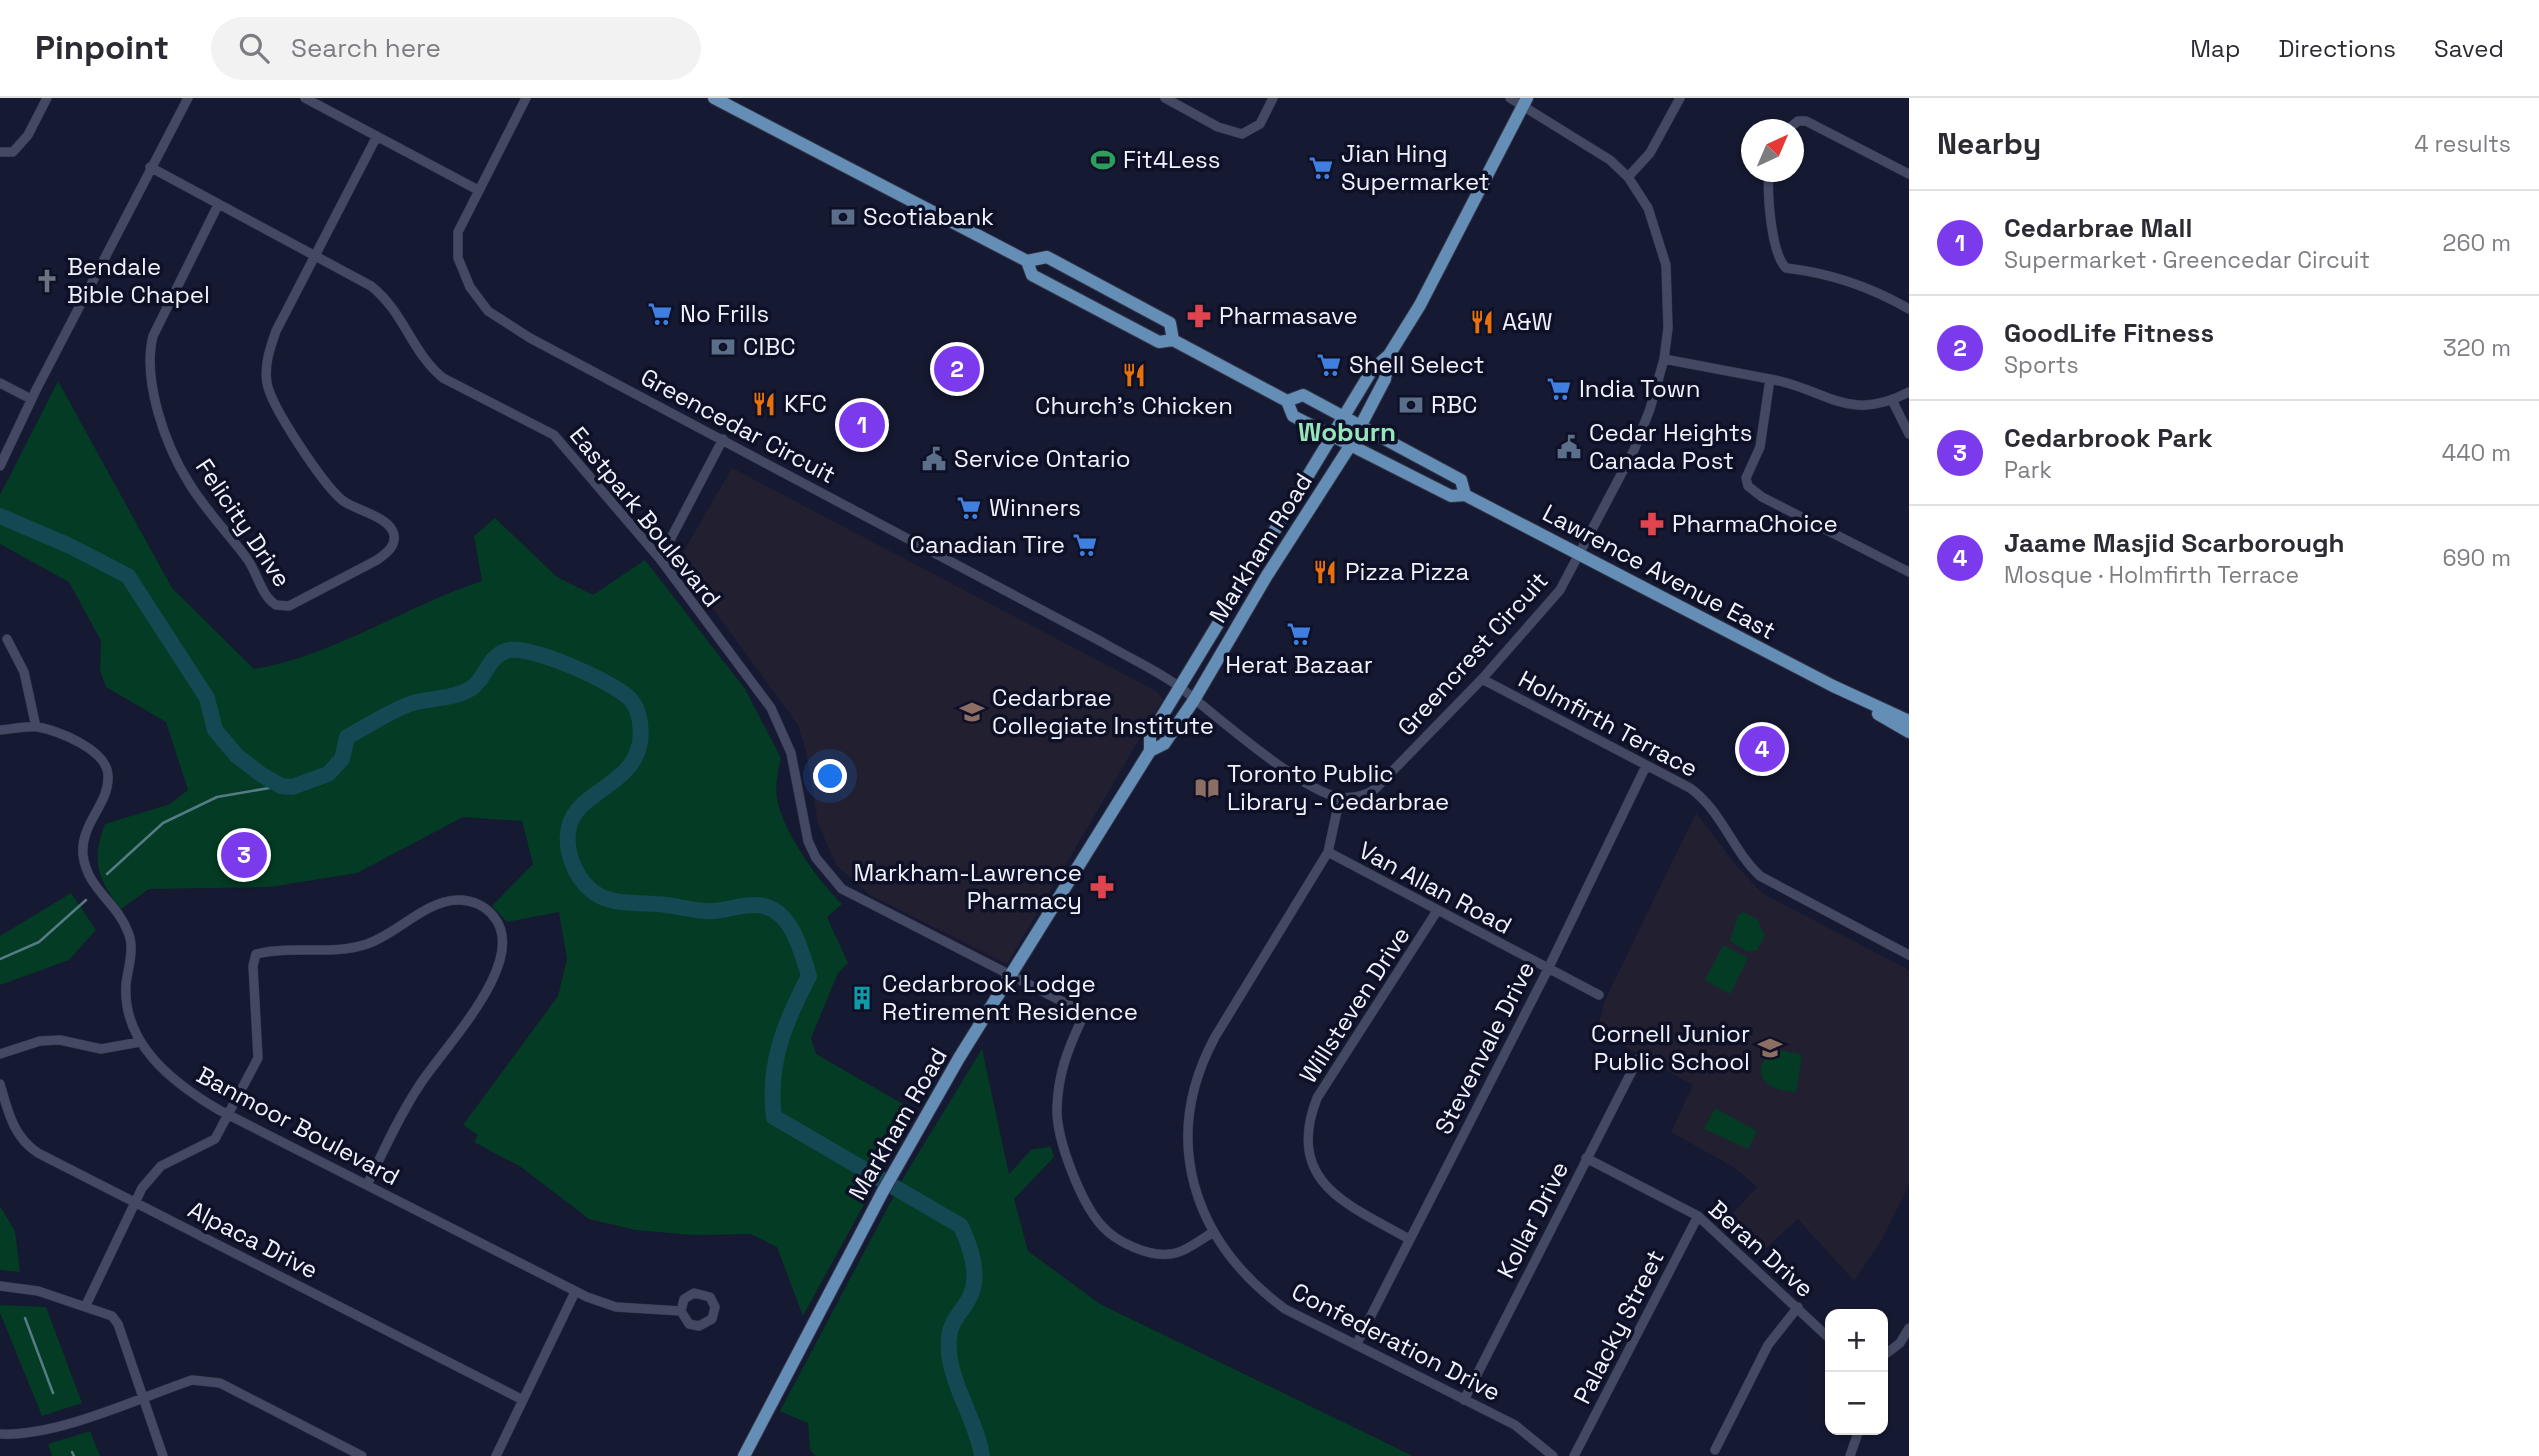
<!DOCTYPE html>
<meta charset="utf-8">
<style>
body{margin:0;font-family:"Space Grotesk",sans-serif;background:#f2f2f3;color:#2b2b33}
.controls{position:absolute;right:21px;bottom:21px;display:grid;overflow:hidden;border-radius:14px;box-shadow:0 2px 5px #0004}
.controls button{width:63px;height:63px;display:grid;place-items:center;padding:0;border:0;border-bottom:2px solid #e1e1e2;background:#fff;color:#2b2b33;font:35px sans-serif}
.compass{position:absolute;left:1741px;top:21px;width:63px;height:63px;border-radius:50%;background:#fff;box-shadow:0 2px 5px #0004;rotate:44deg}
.you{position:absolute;left:831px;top:679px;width:24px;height:24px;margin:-18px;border:5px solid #fff;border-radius:50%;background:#1a73e8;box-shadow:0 0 0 10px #1a73e833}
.badge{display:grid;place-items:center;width:46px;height:46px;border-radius:50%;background:#7c3aed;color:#fff;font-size:23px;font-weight:700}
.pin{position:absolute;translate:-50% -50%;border:4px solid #fff;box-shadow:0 2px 7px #0006}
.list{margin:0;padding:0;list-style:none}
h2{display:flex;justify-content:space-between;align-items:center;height:91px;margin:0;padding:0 28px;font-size:30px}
h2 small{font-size:23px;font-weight:400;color:#7c7c81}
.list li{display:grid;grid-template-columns:46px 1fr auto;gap:21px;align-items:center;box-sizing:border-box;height:105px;padding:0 28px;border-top:2px solid #e1e1e2}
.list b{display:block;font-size:26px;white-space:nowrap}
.list p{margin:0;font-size:23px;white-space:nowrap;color:#7c7c81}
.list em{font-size:23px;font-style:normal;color:#7c7c81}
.icon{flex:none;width:38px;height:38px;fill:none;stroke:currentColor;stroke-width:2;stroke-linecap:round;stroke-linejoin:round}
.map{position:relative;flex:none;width:1909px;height:1358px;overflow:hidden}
header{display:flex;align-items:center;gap:42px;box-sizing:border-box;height:98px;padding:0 35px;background:#fff;border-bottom:2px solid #e1e1e2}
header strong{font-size:33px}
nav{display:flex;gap:38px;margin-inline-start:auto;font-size:24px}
.search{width:490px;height:63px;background:#f2f2f3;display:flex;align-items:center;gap:18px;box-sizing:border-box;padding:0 24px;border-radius:38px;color:#7c7c81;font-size:26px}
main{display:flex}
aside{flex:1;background:#fff}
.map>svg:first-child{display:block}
</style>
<header>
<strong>Pinpoint</strong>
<div class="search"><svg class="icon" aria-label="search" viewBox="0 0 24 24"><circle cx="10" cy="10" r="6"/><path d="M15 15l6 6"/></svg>Search here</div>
<nav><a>Map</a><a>Directions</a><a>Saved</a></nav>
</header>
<main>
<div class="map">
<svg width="1909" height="1358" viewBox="0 0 1909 1358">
<rect width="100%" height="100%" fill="#151931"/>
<!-- education -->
<path fill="#222030" d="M732 370 1156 593 1163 601 1007 866 870 797 836 767 818 725 806 653 798 627 678 463Z
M1696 715 1735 766 1762 795 1909 872V1087L1881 1143 1854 1183 1798 1121 1760 1155 1727 1122 1757 1089 1735 1070 1671 1034 1693 987 1619 945 1599 926 1604 904Z"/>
<!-- green -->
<path fill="#033b24" d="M58 283 172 490 254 571C334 558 405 508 482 483L474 438 495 420 557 479 593 497 645 462 745 591 781 660C777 676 774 694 779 709 788 740 819 784 842 806L827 819 848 865 838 875 811 940 816 956 915 1013 803 1218 777 1149 751 1136 693 1137 635 1132 589 1121 521 1069 474 1044 478 1037 463 1027 558 898 567 861 559 814 507 824 492 808 533 766 522 723 463 719 357 775 270 789 149 791 121 811C97 781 91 763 105 726L170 706 188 692 166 624 106 589 100 572 101 543 69 484 0 446V397Z
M71 795 96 832 69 862 0 887V838Z
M1743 814 1757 821 1765 838 1757 852 1748 854 1730 843 1738 817Z
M1723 847 1748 860 1730 896 1705 882Z
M982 951 1009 1076 1032 1051 1051 1049 1054 1059 1014 1101 1028 1153 1100 1206 1413 1358H816L810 1352 808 1325 780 1313 905 1077Z
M1780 952 1802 957 1796 994C1787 993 1774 992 1768 986 1753 973 1764 956 1780 952Z
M1715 1010 1757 1033 1748 1051 1704 1031Z
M0 1108 15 1133 20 1174 0 1172Z
M0 1207 46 1209 82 1305 42 1318 0 1215Z
M90 1333 100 1358H52L48 1346Z"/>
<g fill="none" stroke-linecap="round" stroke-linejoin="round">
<!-- stream -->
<path stroke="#567b86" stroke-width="2.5" d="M107 776 163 725 217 699 281 688
M0 861 39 844 86 802
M25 1220 53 1295
M72 1354 74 1358"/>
<!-- river -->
<path stroke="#144853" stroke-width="16" d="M0 418 70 448 128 478 207 600 215 632 237 658 262 677 281 688 292 689 328 676 342 661 347 639C368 628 391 612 413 605 431 600 453 601 470 591 487 581 487 556 510 552 532 548 615 584 631 602 641 613 643 638 638 652 627 688 577 695 569 729 564 751 574 778 591 792 611 810 643 803 667 807 682 809 699 814 714 813 728 812 743 806 756 807 791 808 801 852 809 878 785 924 767 966 774 1019L961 1128C970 1148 980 1175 971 1196 965 1212 951 1220 949 1239 945 1280 976 1319 982 1358"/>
<!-- minor casing -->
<g stroke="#323446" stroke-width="10">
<path id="minor" d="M305 0 478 92
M526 0 458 134V160L470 189 488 213 530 240 1102 544C1127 559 1157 572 1181 590 1213 615 1302 694 1339 699 1351 701 1365 698 1375 691L1482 581 1560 492 1634 352 1650 311 1664 261 1668 230 1666 167 1648 110 1628 79 1610 62 1510 0
M1165 0 1218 29 1242 36 1260 26 1273 0
M1787 32 1798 23H1806L1909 76
M0 54H13L28 37 47 0
M150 69 371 188C405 215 411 254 443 280L554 337 660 461 771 610 791 655 808 743 816 760 842 791 1077 911 1081 923C1067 953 1058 977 1057 1010 1056 1041 1081 1105 1102 1128 1116 1144 1149 1159 1170 1156 1184 1155 1200 1142 1212 1135
M1769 74C1767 96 1771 155 1786 170 1830 175 1871 189 1909 211
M1628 79 1650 55 1680 0
M218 107 153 238C142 282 165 347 189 385 206 413 229 436 248 462 258 477 261 497 276 507L289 508 377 462C385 456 396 449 394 437 390 418 356 413 342 402 323 386 271 309 267 285 264 267 270 250 276 233L377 38
M1664 261C1701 268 1738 275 1775 282 1828 293 1850 325 1909 294
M1770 281 1760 349 1746 380 1748 388 1762 399 1909 474
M0 285 31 301
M1892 302 1909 336
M0 368 36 292 188 0
M660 461 723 341
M7 541 24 574 36 629
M1482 581 1690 690C1722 713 1732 752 1760 778L1909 857
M0 632C12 631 25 628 37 629 58 632 107 652 108 677 110 706 80 725 83 757 87 791 117 804 128 834 135 850 128 870 126 886 122 946 173 985 219 1012L587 1199 616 1209 681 1213 689 1226 699 1228 712 1221 715 1209 710 1199 694 1195 684 1201 681 1213
M1340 699 1328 754 1215 939C1159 1043 1194 1144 1285 1211L1515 1327 1553 1358
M1328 754 1599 897
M0 956 40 943 60 942 101 951 140 944
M0 986C8 1013 13 1039 38 1055L523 1302
M1586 1060 1698 1118 1830 1241
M1409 1141C1349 1107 1284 1085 1317 1000L1437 813
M0 1188 38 1193 112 1218 118 1226 163 1358
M86 1207 142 1090 161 1068 215 1041 258 960 253 868 256 856C292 847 332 858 367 846 397 836 425 803 457 802 471 801 486 808 494 819 530 863 443 950 419 988 399 1018 383 1054 367 1087
M1356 1247 1548 871 1646 668
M1883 1258 1900 1245 1909 1230
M1464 1302 1638 961
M0 1336C57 1339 136 1301 192 1282L220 1285 362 1358
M1715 1352 1768 1247 1798 1209
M496 1358 575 1194
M1574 1358 1698 1118
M1850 1358 1859 1332"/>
</g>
<!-- major casing -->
<g stroke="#323446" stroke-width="14">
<path id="major" d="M714 0 1027 163 1047 159 1170 225 1173 242
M1027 163 1032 177 1159 244 1173 242 1287 303 1293 318 1451 398 1465 397 1833 588 1909 623
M1287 303 1303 297 1461 382 1465 397
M1878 616 1909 634
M1150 653 1164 646 1194 602 1266 479 1350 348 1385 281 1389 257
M744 1358 882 1095 959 960 1150 653V638L1372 272 1389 257 1420 207 1527 0"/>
</g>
<!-- minor -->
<use href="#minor" stroke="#434863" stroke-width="9"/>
<!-- major -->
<use href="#major" stroke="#658eb6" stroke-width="12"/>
</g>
<!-- icons -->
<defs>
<g id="stadium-bare" transform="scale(1.89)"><path d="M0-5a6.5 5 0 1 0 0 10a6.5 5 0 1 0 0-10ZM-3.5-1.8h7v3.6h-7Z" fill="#2e9e5b" stroke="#0d1026" stroke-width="2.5" paint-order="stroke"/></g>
<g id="supermarket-bare" transform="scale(1.89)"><path d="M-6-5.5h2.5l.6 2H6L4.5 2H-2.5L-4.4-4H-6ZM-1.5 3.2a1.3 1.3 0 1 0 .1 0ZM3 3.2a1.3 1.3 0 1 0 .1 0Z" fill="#3f7fe0" stroke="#0d1026" stroke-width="2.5" paint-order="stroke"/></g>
<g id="bank-bare" transform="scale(1.89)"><path d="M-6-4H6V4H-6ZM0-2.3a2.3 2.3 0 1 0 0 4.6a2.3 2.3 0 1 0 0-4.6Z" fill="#5c6f8a" stroke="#0d1026" stroke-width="2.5" paint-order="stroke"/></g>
<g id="church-bare" transform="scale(1.89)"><path d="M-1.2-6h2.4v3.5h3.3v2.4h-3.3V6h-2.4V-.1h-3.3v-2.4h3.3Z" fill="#6b7280" stroke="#0d1026" stroke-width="2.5" paint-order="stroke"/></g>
<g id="pharmacy-bare" transform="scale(1.89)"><path d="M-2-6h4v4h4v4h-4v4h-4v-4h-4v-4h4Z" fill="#e0444e" stroke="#0d1026" stroke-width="2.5" paint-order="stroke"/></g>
<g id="restaurant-bare" transform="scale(1.89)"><path d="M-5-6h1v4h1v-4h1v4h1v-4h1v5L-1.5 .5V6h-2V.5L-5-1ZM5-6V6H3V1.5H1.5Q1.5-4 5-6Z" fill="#e8710a" stroke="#0d1026" stroke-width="2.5" paint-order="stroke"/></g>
<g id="civic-bare" transform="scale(1.89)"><path d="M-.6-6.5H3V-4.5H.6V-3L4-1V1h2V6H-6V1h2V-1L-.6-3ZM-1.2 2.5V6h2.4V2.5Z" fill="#5c6f8a" stroke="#0d1026" stroke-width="2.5" paint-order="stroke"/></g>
<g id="school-bare" transform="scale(1.89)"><path d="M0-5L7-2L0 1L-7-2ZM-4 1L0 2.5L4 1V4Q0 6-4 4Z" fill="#8d6e63" stroke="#0d1026" stroke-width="2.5" paint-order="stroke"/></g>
<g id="library-bare" transform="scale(1.89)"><path d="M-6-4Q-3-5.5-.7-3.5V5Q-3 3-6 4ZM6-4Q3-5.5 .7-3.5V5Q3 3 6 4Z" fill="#8d6e63" stroke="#0d1026" stroke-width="2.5" paint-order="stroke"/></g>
<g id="building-bare" transform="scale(1.89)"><path d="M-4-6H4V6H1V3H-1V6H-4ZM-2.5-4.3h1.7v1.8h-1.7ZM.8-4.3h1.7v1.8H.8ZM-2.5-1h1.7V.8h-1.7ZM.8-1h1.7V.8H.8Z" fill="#0f9aa8" stroke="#0d1026" stroke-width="2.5" paint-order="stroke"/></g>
</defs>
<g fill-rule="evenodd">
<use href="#stadium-bare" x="1103" y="62"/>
<use href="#supermarket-bare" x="1321" y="70"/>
<use href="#bank-bare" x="843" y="119"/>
<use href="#church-bare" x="47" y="183"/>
<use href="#supermarket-bare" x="660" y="216"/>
<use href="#pharmacy-bare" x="1199" y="218"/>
<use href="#restaurant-bare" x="1482" y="224"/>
<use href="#bank-bare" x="723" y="249"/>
<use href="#supermarket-bare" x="1329" y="267"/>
<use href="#restaurant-bare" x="1134" y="277"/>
<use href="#supermarket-bare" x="1559" y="291"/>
<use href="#restaurant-bare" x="764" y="306"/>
<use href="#bank-bare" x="1411" y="307"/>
<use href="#civic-bare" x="1569" y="349"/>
<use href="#civic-bare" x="934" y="361"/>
<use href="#supermarket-bare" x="969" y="410"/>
<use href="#pharmacy-bare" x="1652" y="426"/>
<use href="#supermarket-bare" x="1085" y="447"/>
<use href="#restaurant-bare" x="1325" y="474"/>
<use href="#supermarket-bare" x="1299" y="536"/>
<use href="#school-bare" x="972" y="614"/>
<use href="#library-bare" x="1207" y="690"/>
<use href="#pharmacy-bare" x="1102" y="789"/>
<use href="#building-bare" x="862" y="900"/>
<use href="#school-bare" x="1770" y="950"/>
</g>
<g text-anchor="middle" stroke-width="7" stroke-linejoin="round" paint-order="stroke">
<!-- poi labels -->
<g font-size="24" fill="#f0f2fc" stroke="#0d1026" text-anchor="start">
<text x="1341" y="64">Jian Hing<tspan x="1341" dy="28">Supermarket</tspan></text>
<text x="1123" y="70">Fit4Less</text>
<text x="863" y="127">Scotiabank</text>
<text x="67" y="177">Bendale<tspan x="67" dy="28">Bible Chapel</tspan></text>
<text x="680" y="224">No Frills</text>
<text x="1219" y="226">Pharmasave</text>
<text x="1502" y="232">A&amp;W</text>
<text x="743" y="257">CIBC</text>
<text x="1349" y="275">Shell Select</text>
<text x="1579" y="299">India Town</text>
<text x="784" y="314">KFC</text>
<text x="1431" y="315">RBC</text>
<text x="1134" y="316" text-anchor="middle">Church's Chicken</text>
<text x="1589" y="343">Cedar Heights<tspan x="1589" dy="28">Canada Post</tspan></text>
<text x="954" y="369">Service Ontario</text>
<text x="989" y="418">Winners</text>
<text x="1672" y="434">PharmaChoice</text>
<text x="1065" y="455" text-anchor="end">Canadian Tire</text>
<text x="1345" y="482">Pizza Pizza</text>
<text x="1299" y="575" text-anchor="middle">Herat Bazaar</text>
<text x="992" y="608">Cedarbrae<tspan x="992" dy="28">Collegiate Institute</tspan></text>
<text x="1227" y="684">Toronto Public<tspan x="1227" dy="28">Library - Cedarbrae</tspan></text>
<text x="1082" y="783" text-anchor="end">Markham-Lawrence<tspan x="1082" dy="28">Pharmacy</tspan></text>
<text x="882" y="894">Cedarbrook Lodge<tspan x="882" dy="28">Retirement Residence</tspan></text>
<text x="1750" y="944" text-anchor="end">Cornell Junior<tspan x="1750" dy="28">Public School</tspan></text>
</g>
<!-- street labels -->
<g font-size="24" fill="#f0f2fc" stroke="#0d1026">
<text transform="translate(738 328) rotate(28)" y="8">Greencedar Circuit</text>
<text transform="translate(645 419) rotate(51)" y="8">Eastpark Boulevard</text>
<text transform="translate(243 425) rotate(56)" y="8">Felicity Drive</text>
<text transform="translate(1261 450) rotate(-58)" y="8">Markham Road</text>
<text transform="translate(1659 474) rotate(28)" y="8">Lawrence Avenue East</text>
<text transform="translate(1473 556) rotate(-48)" y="8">Greencrest Circuit</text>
<text transform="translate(1608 626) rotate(28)" y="8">Holmfirth Terrace</text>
<text transform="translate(1435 790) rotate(28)" y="8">Van Allan Road</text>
<text transform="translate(1355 907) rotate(-57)" y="8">Willsteven Drive</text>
<text transform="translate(1485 950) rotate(-63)" y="8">Stevenvale Drive</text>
<text transform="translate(898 1026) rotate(-60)" y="8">Markham Road</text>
<text transform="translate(298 1028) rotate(28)" y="8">Banmoor Boulevard</text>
<text transform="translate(1533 1122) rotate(-63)" y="8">Kollar Drive</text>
<text transform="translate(253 1142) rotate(27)" y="8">Alpaca Drive</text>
<text transform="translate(1761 1151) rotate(42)" y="8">Beran Drive</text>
<text transform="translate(1619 1229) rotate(-63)" y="8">Palacky Street</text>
<text transform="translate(1396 1244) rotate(27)" y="8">Confederation Drive</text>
</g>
<!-- neighbourhood labels -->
<g font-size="26" font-weight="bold" fill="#96e6ba" stroke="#0d1026">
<text x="1347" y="343">Woburn</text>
</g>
</g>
</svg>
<div class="controls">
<button>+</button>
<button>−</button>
</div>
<svg class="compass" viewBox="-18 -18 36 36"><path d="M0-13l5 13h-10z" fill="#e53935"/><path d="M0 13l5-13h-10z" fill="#7c7c81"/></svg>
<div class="you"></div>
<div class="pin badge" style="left:862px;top:327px">1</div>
<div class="pin badge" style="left:957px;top:271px">2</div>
<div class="pin badge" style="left:244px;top:757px">3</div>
<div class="pin badge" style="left:1762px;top:651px">4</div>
</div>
<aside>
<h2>Nearby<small>4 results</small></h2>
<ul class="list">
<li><span class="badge">1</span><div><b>Cedarbrae Mall</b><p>Supermarket · Greencedar Circuit</p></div><em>260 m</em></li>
<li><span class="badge">2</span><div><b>GoodLife Fitness</b><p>Sports</p></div><em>320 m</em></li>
<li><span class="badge">3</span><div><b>Cedarbrook Park</b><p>Park</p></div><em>440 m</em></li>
<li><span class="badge">4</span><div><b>Jaame Masjid Scarborough</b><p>Mosque · Holmfirth Terrace</p></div><em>690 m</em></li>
</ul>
</aside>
</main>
